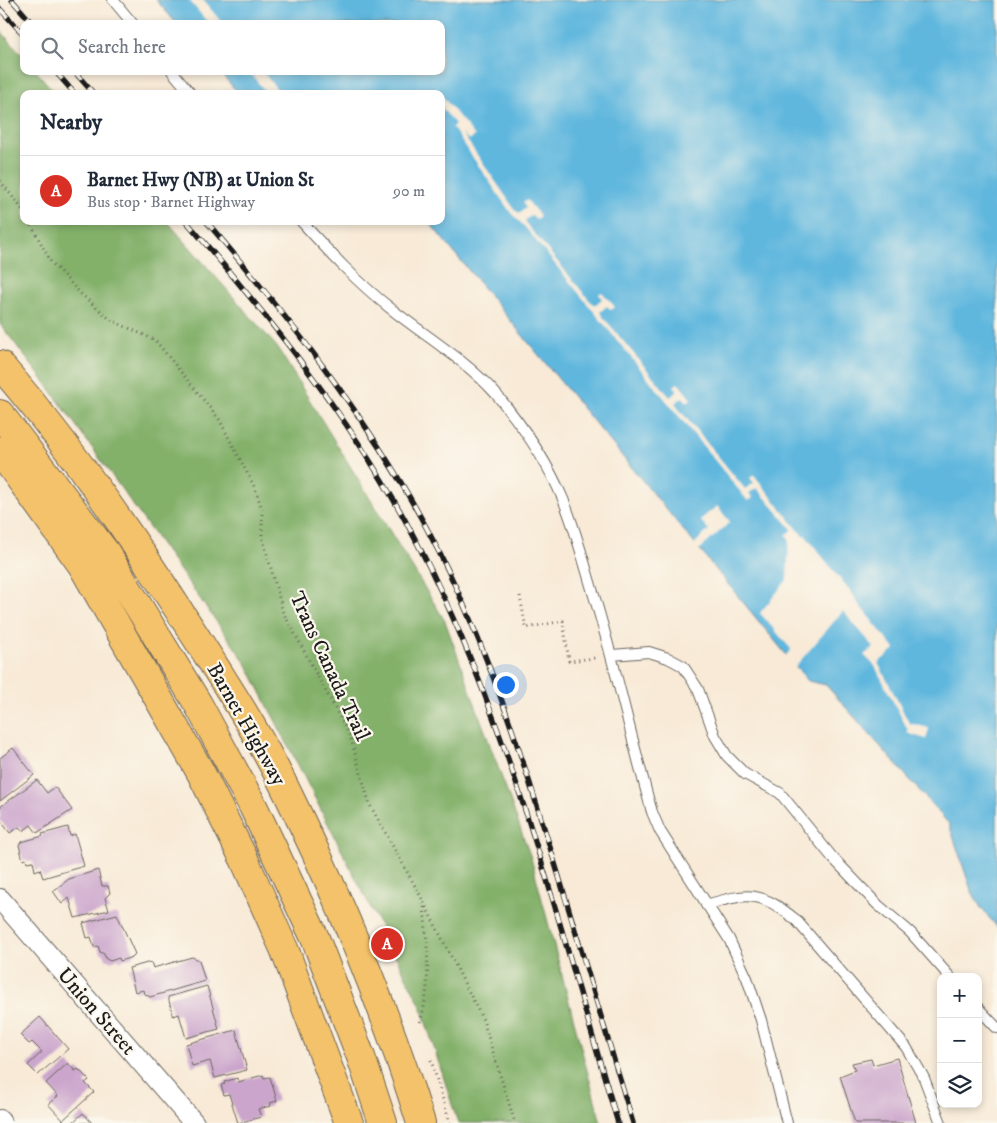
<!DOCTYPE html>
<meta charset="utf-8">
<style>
body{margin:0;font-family:"IM FELL DW Pica",serif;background:#f2f2f3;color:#1f2937}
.controls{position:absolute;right:15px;bottom:15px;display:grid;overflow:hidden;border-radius:10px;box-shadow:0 2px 8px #0003}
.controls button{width:45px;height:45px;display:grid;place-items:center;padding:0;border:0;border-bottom:1px solid #e0e1e3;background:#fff;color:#1f2937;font:25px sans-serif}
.you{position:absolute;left:505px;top:684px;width:18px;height:18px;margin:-12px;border:4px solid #fff;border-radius:50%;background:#1a73e8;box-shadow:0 0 0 8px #1a73e833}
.badge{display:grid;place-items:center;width:32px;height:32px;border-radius:50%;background:#d93025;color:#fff;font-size:16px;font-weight:700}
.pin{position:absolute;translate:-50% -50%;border:2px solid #fff;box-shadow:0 1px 5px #0006}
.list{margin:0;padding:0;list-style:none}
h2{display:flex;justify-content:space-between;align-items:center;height:65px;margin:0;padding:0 20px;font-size:21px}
h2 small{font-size:16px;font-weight:400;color:#747a83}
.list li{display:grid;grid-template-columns:32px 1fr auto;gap:15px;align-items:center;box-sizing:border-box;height:70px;padding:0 20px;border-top:1px solid #e0e1e3}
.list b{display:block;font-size:19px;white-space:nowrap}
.list p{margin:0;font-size:16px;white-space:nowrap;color:#747a83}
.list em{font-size:16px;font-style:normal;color:#747a83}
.icon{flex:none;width:28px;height:28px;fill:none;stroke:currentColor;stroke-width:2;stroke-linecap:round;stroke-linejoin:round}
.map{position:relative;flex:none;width:997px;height:1123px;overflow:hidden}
.search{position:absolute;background:#fff;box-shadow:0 2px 8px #0003;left:20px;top:20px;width:425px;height:55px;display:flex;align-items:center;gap:12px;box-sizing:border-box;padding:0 18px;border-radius:10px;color:#747a83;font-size:19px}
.panel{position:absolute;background:#fff;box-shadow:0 2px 8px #0003;left:20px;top:90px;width:425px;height:135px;border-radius:10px}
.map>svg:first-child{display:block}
</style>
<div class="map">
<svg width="997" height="1123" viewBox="0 0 997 1123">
<rect width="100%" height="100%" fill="#fbf7ec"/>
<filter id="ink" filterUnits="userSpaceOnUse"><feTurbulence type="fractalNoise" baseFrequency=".02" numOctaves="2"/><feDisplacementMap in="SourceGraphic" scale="10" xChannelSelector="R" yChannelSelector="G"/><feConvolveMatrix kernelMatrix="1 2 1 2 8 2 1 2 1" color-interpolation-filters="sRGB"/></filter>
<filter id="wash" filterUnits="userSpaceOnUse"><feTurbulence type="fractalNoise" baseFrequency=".0096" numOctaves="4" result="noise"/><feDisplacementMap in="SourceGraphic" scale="20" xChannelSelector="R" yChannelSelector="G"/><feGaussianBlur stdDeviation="1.12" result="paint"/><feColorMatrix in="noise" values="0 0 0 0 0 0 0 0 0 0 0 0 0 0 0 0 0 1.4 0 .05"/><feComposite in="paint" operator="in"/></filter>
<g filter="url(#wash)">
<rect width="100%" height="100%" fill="#f8ead7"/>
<!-- forest -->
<path fill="#83b16a" stroke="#506643" d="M0 30 24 57V71H36L56 94H24V221H167L277 347 445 621 531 858 601 1123H458L420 1004 246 663 50 389 0 324Z"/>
<!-- water -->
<path fill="#61b7de" stroke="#3e6a7d" d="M156 0H997V927L981 908 971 890 949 824 826 685 808 681 428 221H441V94H239L219 71H441V24H177Z"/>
<!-- pier -->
<path fill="#f8ead7" d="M189 0H203L223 24H209Z
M249 71H262L281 94H267Z
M441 95 475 136 469 140 462 133 515 210 519 213 526 208 523 203 527 200 540 216 536 219 532 215 525 220 527 225 590 301 595 305 602 299 599 294 602 292 615 307 611 310 607 306 600 312 603 317 670 397 678 391 674 386 678 383 691 399 687 402 683 397 675 403 678 408 745 489 754 483 750 478 754 475 803 536 805 535 856 599 855 600 895 649 878 663 909 723 929 728 926 739 907 733 908 730 875 666 864 655 874 647 843 611 794 668 785 657 791 649 760 613 787 580 789 539 786 535 792 529 757 488 749 493 753 498 748 501 525 227 511 213 452 127 455 124 441 107Z
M717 506 730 522 698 551 693 545 709 530 700 520Z"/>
<g id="blocks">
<!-- building -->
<path fill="#cba5cc" d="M13 748 34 775 0 801V758Z
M37 780 47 793 55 787 72 810 37 833 31 825 23 831 19 827 10 833 0 820V807Z
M68 827 70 836 75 834 84 866 43 878 40 869 35 871 33 861 27 862 26 859 23 860 19 845 21 842 43 836 42 834Z
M98 870 102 886H108L110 893 105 898 109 910 75 918 69 898 62 904 53 891 69 879Z
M117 914 135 954 132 957 120 961 119 958 110 961 106 959 104 954 100 952 98 946 94 947 91 937 87 938 83 923Z
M192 957 199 960 205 981 150 997 145 994 144 990 135 992 129 968 151 962 153 968Z
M207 986 219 1029 186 1038 179 1014 173 1016 168 997Z
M40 1017 68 1049 38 1075 28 1065 42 1052 32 1042 29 1044 20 1035Z
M236 1030 247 1070 215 1078 210 1061 192 1066 186 1044Z
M897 1058 916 1123H855L840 1076 855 1070 852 1063 871 1059 873 1065Z
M68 1063 75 1071 78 1069 89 1080 85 1083 94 1092 63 1120 48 1104 58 1096 46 1083Z
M263 1075 264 1078 270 1077 277 1101 270 1103 271 1106 258 1109 261 1117 238 1123 229 1094 224 1095 221 1085 225 1084 224 1082 237 1078 238 1082Z
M83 1113 92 1123H72Z"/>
</g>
</g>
<g filter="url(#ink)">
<use href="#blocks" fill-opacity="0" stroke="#69645d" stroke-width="1"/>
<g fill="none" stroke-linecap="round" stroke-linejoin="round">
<!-- lane casing -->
<g stroke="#69645d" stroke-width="12">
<path id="lane" d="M113 0 133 24
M172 71 191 94
M301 221C329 252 357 282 390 308 425 336 466 360 496 394 522 425 547 461 563 499 575 528 583 559 592 589 615 663 631 738 652 812L660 831 729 939 747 978 761 1020 787 1123
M612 655 649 652 668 658 683 666 698 689 715 736 727 756 745 774 780 793 832 857 878 905 910 932 950 977
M706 905C750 892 760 891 796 920L906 1047 924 1078 941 1123
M978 1008 997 1028"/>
</g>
<!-- street casing -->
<g stroke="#69645d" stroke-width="22">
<path id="street" d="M0 899 194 1123
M0 1120 1 1123"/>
</g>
<!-- primary casing -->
<g stroke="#69645d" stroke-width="30">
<path id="primary" d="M0 365C65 440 122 522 176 606 215 667 256 728 288 794 340 900 386 1010 421 1123
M0 414 106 553 198 704 253 806 315 938 361 1057 383 1123
M0 451 82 565 201 773 244 859 285 951 349 1123"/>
</g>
<!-- path -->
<path stroke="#69645d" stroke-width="3" stroke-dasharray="1 4" stroke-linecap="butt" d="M0 181 24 211
M29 221 51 262 81 294 111 320 155 340 219 419 255 488 262 509V536L283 612 350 736 370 805 420 895 483 1020 515 1123
M520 596 526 628 563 621 569 661 595 658
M420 1022C432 985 427 944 424 906
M431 1060 450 1123"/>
<!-- lane -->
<use href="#lane" stroke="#fff" stroke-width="10"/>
<!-- street -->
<use href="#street" stroke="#fff" stroke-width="20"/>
<!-- primary -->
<use href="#primary" stroke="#f4c26a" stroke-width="28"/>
<!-- rail casing -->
<g stroke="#1c1c1c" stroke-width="5.5">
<path id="rail" d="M12 0 33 24
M0 9 24 35
M55 71 75 94
M74 71 94 94
M186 221C267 315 345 411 405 520 507 706 557 921 618 1123
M206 221C294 324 378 430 439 552 490 654 524 762 557 870 582 955 608 1039 633 1123"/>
</g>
<!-- rail -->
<use href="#rail" stroke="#fbf7ec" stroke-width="4" stroke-dasharray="11" stroke-linecap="butt"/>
</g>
</g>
<g text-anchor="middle" stroke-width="4.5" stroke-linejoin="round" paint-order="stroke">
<!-- street labels -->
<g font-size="21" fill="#1c1c1c" stroke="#fbf7ec">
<text transform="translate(330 666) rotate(65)" y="7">Trans Canada Trail</text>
<text transform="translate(247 724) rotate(60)" y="7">Barnet Highway</text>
<text transform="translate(97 1011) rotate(49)" y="7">Union Street</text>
</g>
</g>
</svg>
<div class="controls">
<button>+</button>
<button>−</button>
<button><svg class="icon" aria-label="layers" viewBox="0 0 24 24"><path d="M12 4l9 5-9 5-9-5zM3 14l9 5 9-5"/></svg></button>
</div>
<div class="you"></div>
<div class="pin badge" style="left:387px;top:944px">A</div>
<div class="search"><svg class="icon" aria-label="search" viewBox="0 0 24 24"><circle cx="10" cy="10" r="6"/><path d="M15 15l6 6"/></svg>Search here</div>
<section class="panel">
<h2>Nearby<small></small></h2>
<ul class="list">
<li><span class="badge">A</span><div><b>Barnet Hwy (NB) at Union St</b><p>Bus stop · Barnet Highway</p></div><em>90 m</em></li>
</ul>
</section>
</div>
